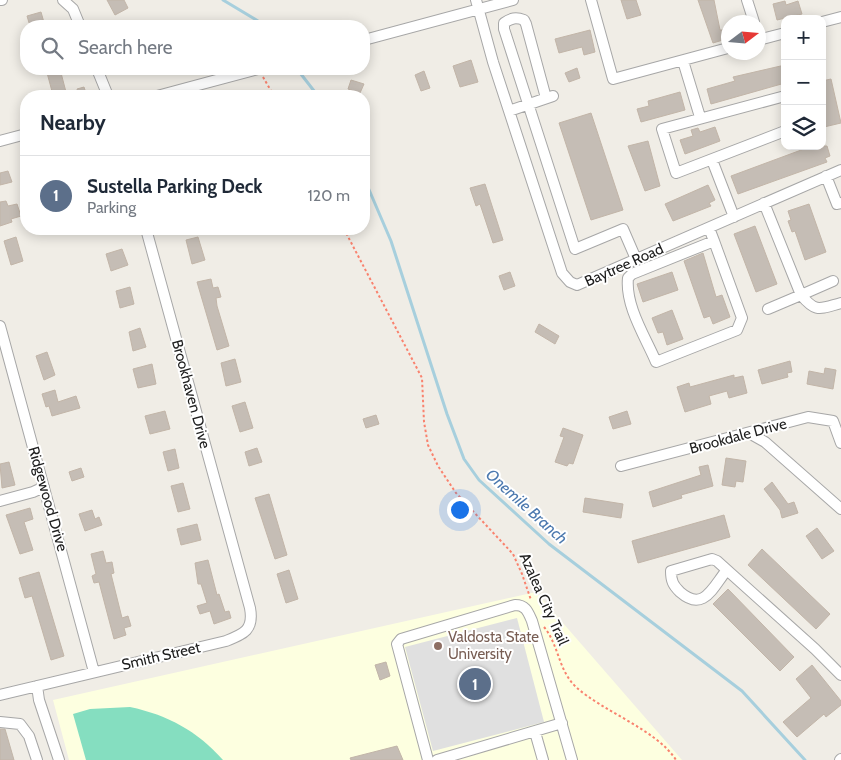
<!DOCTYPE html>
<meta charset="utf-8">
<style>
body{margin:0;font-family:Cabin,sans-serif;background:#f6f6f7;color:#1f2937}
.controls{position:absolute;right:15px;top:15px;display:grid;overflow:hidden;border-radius:10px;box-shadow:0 2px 12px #0003}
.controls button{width:45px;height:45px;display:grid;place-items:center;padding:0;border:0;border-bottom:1px solid #e0e1e3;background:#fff;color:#1f2937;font:25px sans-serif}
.compass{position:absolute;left:721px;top:15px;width:45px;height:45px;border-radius:50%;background:#fff;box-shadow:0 2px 12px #0003;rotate:74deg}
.you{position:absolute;left:459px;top:509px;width:18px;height:18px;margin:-12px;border:4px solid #fff;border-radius:50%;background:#1a73e8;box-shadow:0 0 0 8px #1a73e833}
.badge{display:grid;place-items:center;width:32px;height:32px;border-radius:50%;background:#db2777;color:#fff;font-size:16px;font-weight:700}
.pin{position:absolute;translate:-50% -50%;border:2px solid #fff;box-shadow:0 1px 5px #0006}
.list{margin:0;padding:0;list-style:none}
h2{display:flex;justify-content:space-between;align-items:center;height:65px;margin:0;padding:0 20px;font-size:21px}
h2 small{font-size:16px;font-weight:400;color:#747a83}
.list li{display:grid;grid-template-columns:32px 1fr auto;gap:15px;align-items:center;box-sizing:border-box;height:80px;padding:0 20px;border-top:1px solid #e0e1e3}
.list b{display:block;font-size:19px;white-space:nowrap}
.list p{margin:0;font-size:16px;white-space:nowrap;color:#747a83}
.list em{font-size:16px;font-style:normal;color:#747a83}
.icon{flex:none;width:28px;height:28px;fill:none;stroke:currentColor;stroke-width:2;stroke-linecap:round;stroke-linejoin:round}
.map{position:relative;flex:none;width:841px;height:760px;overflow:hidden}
.search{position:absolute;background:#fff;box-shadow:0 2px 12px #0003;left:20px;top:20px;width:350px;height:55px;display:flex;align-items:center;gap:12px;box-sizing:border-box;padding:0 18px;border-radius:20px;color:#747a83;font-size:19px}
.panel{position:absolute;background:#fff;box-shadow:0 2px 12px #0003;left:20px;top:90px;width:350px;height:145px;border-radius:20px}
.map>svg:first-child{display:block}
</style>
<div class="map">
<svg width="841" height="760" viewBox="0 0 841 760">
<rect width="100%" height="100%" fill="#f0ede6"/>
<!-- education -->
<path fill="#fdffe0" d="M536 592 682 760H69L53 700Z"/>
<!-- pitch -->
<path fill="#85dec0" d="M130 707C168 715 197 731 223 760H86L73 714 90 709Z"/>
<!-- parking -->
<path fill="#e0e0e0" d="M517 618 544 722 433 751 405 647Z"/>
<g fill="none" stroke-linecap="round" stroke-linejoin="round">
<!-- stream -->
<path stroke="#a7cfdd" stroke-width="3" d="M223 0 258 21 262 26
M297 69 318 96
M364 178 391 241 447 414 464 459 479 480 549 544 742 691 805 760"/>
</g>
<!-- building -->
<path fill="#c5bdb5" stroke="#c2b5a8" d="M107 0H124L128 8 115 15Z
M621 0H636L641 15 627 19Z
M698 0H714L720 30H723L726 39 713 43Z
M785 1 786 5 798 1 802 14 777 20 773 4Z
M41 12 45 26H30L27 16Z
M590 30 595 52 584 55 582 47 559 53 555 39Z
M471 60 478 82 460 87 453 66Z
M785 65V83L711 104 707 89 735 81 733 77Z
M577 68 580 78 569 82 565 73Z
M46 69H60L66 92 53 95Z
M424 71 430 88 421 91 415 75Z
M831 79 841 123 824 127 822 81Z
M351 80 364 84 360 93 348 89Z
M84 87 87 96H79L77 89Z
M680 92 685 110 641 122 637 109 649 106 648 101Z
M591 113 623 210 591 220 559 123Z
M715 127 720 141 685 154 680 140 693 136 691 130 698 128 700 132Z
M648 141 660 186 645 191 628 146Z
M812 146H827L830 156 825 158 827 162 738 194 731 176Z
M8 171 12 182 0 185V173Z
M485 184 503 240 493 243 480 204 476 206 470 188Z
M708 185 715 200 709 203 711 206 673 221 665 204Z
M6 201 8 206 17 204 21 216 11 219 12 222 0 226V202Z
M809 204 826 252 805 260 795 231 792 232 788 221 791 220 788 211Z
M755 226 777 284 756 292 734 234Z
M16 237 23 261 11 265 4 241Z
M198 237 205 260 192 264 186 240Z
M122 249 128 265 111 271 106 254Z
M703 253 716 297 722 295 730 317 713 324 710 316 704 318 684 261Z
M510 272 515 286 504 290 499 276Z
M672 272 678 290 643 302 637 284Z
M211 279 213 288 218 287 221 297 216 298 217 306 229 346 217 350 197 282Z
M130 287 134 304 120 308 116 291Z
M672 310 683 339 667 345 663 332 658 333 652 318Z
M539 324 559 336 555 344 535 332Z
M140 328 146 347 133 351 129 332Z
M47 352 55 375 44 380 36 356Z
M235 359 241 382 226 386 221 363Z
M790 361 792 372 787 373 788 377 762 384 758 370Z
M152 364 156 384 138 388 133 369Z
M825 368 836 370 833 389 807 384 809 371 824 374Z
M734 375V378L743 376 747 393 729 398 727 391 709 396 711 404 685 412 677 387 689 383 690 387Z
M55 390 58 402 76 396 80 408 52 416 49 406 46 407 42 394Z
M245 402 253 428 240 432 232 406Z
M165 411 170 429 150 434 145 416Z
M627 411 631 424 613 429 609 417Z
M376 415 379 424 366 428 363 419Z
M563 428 583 435 573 464 569 463 567 466 555 462 564 437 560 436Z
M257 448 262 462 249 466 245 452Z
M175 449 179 468 168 471 163 452Z
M726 458 746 461 743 482 736 481 735 487 722 485Z
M9 462 15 485 2 488 0 464Z
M708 465 713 486 681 495 682 498 653 507 649 492 701 475 699 467Z
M81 468 84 477 72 481 69 472Z
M772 482 788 504 794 502 798 513 782 518 780 510 764 489Z
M183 483 190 509 178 512 171 486Z
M269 494 287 555 275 559 255 498Z
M585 498 623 504 621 518 583 512Z
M30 508 33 519 24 522 33 550 20 554 6 515Z
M92 510 95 519 99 517 102 525 85 531 79 514Z
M724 515 730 537 638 563 632 541Z
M197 524 201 540 181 545 177 529Z
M817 528 834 551 822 559 806 536Z
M762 549 830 614 816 629 748 565Z
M103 551 106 563 112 562 114 573 111 574 122 618 128 616 131 626 124 628 126 635 114 639 99 582 94 583 92 576 96 574 91 554Z
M208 560 217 595 219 594 225 612 229 611 231 618 214 624 210 611 200 614 197 606 207 603 201 584H198L195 563Z
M289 570 298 599 286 603 277 574Z
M39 572 64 656 51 660 32 596 25 598 19 578Z
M728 589 794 657 780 671 713 604Z
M386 662 390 676 380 680 375 665Z
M812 665 841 701V705L826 717 824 714 797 737 783 722 811 698 796 679Z
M0 729H5L14 760H0Z
M397 746 403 760H351L350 758Z"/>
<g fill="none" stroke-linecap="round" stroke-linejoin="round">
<!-- minor casing -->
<g stroke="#a7a7a7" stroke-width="12">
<path id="minor" d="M0 0H2
M63 0 73 9 80 26
M476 0 493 62 562 273 570 282 577 285 841 170
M591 0 613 79 728 48
M747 0 754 22
M822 22 841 17
M364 40 513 0
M758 40 785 33
M683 61 700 117
M97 69 108 96
M157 96 258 69
M785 96 662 129 676 173 785 131
M546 98 526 24 524 20C516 17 511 18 504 23V29L575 249 623 229 636 259
M509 111 553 96
M0 141 26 134
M712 160 734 217
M826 176 837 204 841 203
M764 203 801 295 833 281
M709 228 714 241 632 274 628 278C625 306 646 338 656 362L737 330 742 318 714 241
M768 309 801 295C816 313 819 309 841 303
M0 326 94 672
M749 433 765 442 841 509
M621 466 808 417 833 421 841 443
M0 501 33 492 44 487
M726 571C712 589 703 612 680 592 673 585 671 581 671 571L712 559 717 561 815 649 841 675
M37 686 39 700 59 760
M0 695 226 641C244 634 254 630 250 608L146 229
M0 722 20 724 29 736 37 760
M535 732 543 760
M428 760 397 644 401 639 515 605C526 605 528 612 532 621L572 760
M437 760 562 723
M840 760 841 759"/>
</g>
<!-- path -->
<path stroke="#f9826e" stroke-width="2" stroke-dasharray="2.5 2.5" stroke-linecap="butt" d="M263 77 274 96
M344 229 422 378 424 422 428 445 438 466 456 493 513 554 522 574 531 600
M544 627C559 645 558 670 576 687 602 711 657 730 676 760"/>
<!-- minor -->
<use href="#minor" stroke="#fff" stroke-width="10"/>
</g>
<!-- markers -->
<circle fill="#8d6e63" stroke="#fff" stroke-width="2" cx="438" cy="646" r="5"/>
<g text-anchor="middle" stroke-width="4" stroke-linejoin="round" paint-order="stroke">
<!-- street labels -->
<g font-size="15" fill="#202020" stroke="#fff">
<text transform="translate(624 265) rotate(-24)" y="5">Baytree Road</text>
<text transform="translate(191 394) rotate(75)" y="5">Brookhaven Drive</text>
<text transform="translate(738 436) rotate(-15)" y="5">Brookdale Drive</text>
<text transform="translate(48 499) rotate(74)" y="5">Ridgewood Drive</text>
<text transform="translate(544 599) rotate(66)" y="5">Azalea City Trail</text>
<text transform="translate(161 656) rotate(-13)" y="5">Smith Street</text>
</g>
<!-- education labels -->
<g font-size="15" fill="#785e54" stroke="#fff" text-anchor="start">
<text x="448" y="642">Valdosta State<tspan x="448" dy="17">University</tspan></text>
</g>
<!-- water labels -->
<g font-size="16" font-style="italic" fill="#4c79af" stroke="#fff">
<text transform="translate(527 506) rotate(42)" y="6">Onemile Branch</text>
</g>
</g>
</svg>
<div class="controls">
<button>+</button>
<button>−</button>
<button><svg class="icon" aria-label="layers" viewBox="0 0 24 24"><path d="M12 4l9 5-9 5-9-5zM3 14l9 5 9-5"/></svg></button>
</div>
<svg class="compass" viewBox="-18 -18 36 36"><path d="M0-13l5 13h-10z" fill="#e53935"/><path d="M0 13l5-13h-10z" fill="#747a83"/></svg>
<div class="you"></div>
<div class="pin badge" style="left:475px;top:684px;background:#5c6f8a">1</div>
<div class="search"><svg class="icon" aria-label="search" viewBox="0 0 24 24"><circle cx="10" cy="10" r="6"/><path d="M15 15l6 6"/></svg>Search here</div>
<section class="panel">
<h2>Nearby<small></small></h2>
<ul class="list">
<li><span class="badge" style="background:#5c6f8a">1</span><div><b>Sustella Parking Deck</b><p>Parking</p></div><em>120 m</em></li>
</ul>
</section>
</div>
